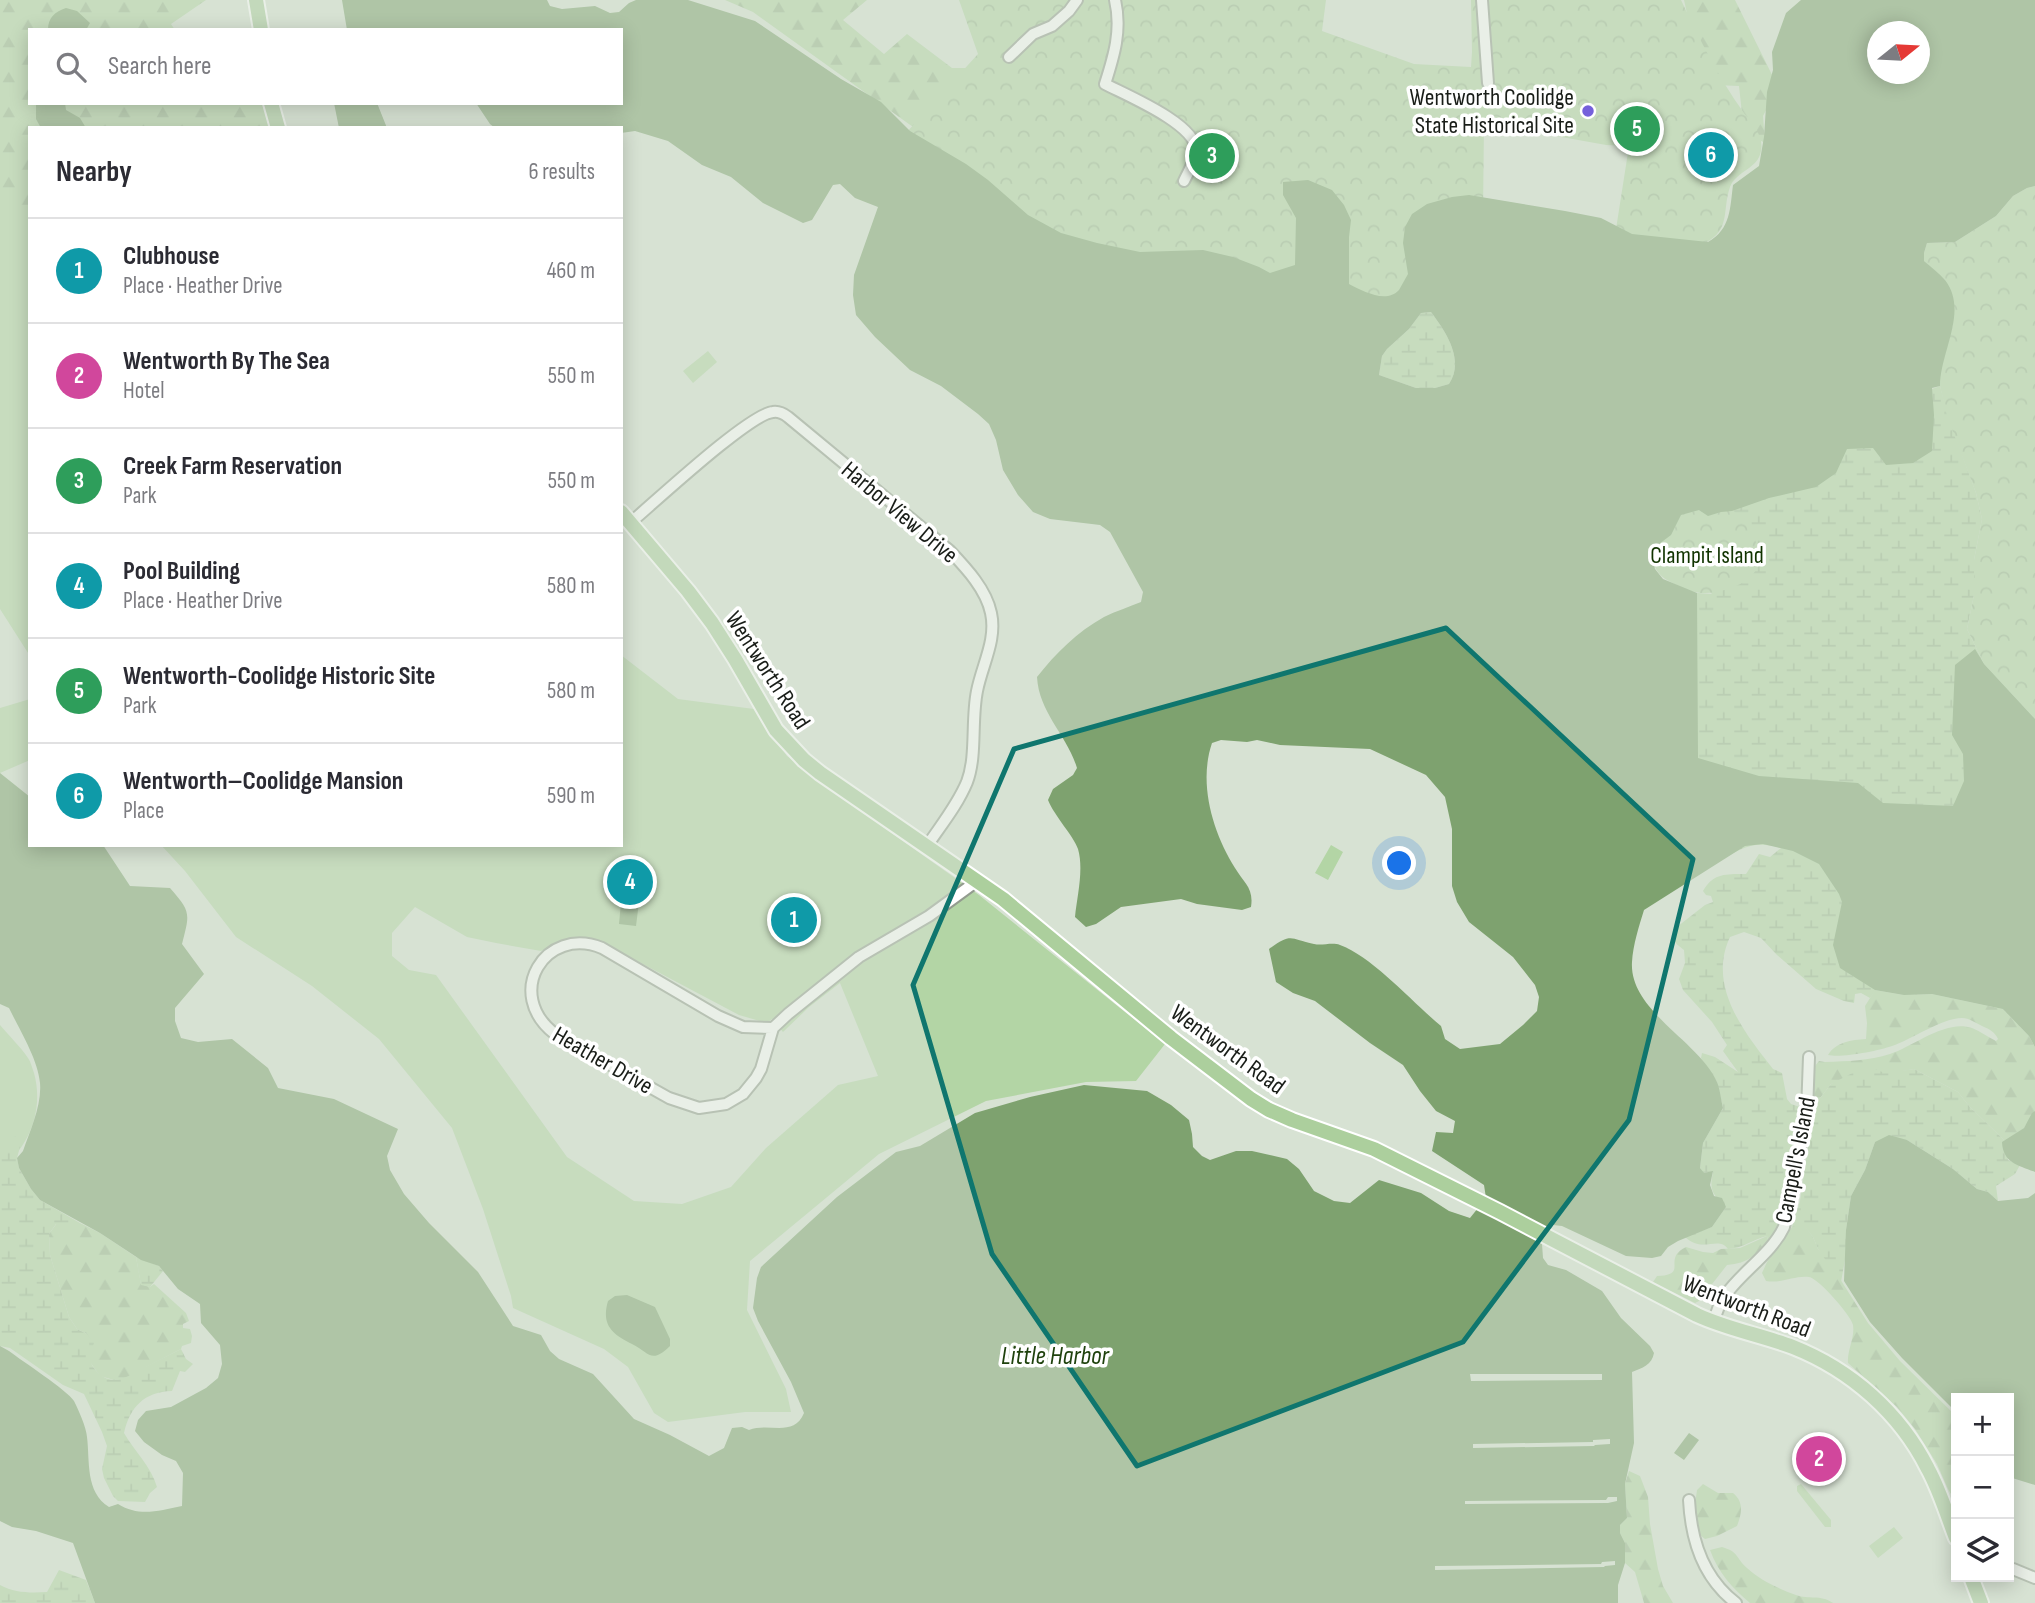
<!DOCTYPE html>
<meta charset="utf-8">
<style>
body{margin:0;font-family:"Sofia Sans Condensed",sans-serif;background:#f7f7f7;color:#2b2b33}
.controls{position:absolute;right:21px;bottom:21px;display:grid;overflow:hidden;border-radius:0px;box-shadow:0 4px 18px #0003}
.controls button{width:63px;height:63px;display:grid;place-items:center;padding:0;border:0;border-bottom:2px solid #e1e1e2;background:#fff;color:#2b2b33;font:35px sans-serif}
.compass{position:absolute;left:1867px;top:21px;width:63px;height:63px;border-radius:50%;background:#fff;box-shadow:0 4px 18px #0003;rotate:72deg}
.you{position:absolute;left:1400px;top:864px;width:24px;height:24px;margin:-18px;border:5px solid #fff;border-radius:50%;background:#1a73e8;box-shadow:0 0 0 10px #1a73e833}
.badge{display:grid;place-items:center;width:46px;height:46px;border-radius:50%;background:#111827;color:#fff;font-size:23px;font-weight:700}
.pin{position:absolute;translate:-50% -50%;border:4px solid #fff;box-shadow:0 2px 7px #0006}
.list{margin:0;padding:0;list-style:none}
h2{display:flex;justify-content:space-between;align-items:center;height:91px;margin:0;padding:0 28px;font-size:30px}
h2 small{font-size:23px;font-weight:400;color:#7c7c81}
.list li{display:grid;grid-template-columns:46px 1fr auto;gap:21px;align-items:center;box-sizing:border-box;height:105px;padding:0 28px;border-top:2px solid #e1e1e2}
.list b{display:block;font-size:26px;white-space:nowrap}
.list p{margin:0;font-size:23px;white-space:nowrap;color:#7c7c81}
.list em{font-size:23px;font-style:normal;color:#7c7c81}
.icon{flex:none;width:38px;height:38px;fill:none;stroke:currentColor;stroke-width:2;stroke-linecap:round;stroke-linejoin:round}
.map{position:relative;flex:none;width:2035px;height:1603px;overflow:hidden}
.search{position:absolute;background:#fff;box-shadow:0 4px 18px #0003;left:28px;top:28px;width:595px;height:77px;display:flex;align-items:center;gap:18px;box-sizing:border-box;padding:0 24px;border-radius:0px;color:#7c7c81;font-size:26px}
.panel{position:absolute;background:#fff;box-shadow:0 4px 18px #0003;left:28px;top:126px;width:595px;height:721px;border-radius:0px}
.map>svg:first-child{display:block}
</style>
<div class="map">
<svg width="2035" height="1603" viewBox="0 0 2035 1603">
<defs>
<pattern id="forest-firs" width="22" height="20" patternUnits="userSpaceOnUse" patternTransform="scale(1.75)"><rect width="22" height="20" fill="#b3d5a5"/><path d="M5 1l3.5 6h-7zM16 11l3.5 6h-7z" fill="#99b68d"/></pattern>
<pattern id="wetland-marsh" width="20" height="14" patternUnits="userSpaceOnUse" patternTransform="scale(1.75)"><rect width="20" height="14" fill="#b3d5a5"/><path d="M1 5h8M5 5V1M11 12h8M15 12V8" fill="none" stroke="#99b68d"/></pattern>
<pattern id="park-crowns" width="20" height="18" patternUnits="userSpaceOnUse" patternTransform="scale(1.75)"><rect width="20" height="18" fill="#b3d5a5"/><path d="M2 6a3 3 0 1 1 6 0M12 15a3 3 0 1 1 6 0" fill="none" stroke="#99b68d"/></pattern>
</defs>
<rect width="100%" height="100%" fill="#d7e2d3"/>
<!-- grass -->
<path fill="#b3d5a5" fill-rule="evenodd" d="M0 176 30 183V656L0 609Z
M708 351 717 362 693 383 683 371Z
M621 655 678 699 754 709 787 756 835 793 979 895 1165 1044 1136 1081 1086 1082 986 1101 879 1154 750 1261 747 1310 786 1389 791 1412H745L668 1422 654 1413 628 1367 604 1349 513 1308 511 1296 483 1209 452 1128 379 1039 312 986 236 937 185 871 161 845H621ZM415 907 467 937 496 943 541 951 573 937 605 944 739 1015 767 1023 772 1019 783 1032 809 1007 840 983 878 1076 838 1085 766 1148 731 1187 682 1204 634 1201 567 1157 436 975 409 970 392 956V933Z
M30 699V760L0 773V708Z
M1331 845 1343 852 1328 880 1315 873Z
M0 1025C9 1036 20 1046 28 1058 31 1062 32 1068 34 1073 44 1109 30 1147 0 1169Z
M1801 1484 1831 1520V1527H1825L1797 1491V1486Z
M1894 1527 1903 1538 1878 1558 1869 1546Z"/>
<!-- forest -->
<path fill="url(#forest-firs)" d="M0 0H206L171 24 175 30H30V103H267L273 128H30V217L4 209 0 201Z
M725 0H867L843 20 884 54 907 34 952 68H1004L920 132 753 12Z
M1684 0H1735L1778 87 1763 116 1765 143 1744 132 1739 86 1663 83 1693 41Z
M1875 990 1904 995 1932 994 2003 1009 2029 1036 2035 1047V1111L2024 1128 2005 1141 1969 1106 1958 1092 1914 1069 1831 1084 1814 1106 1812 1103 1815 1066 1819 1061 1825 1062C1847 1061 1869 1061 1890 1054 1914 1046 1946 1019 1972 1028 1980 1031 1988 1037 1996 1041L1998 1039C1995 1032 1989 1029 1982 1026 1976 1023 1969 1018 1962 1018 1942 1018 1911 1040 1892 1046 1878 1051 1842 1058 1828 1055 1836 1042 1851 1040 1866 1039L1867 1023 1865 1006Z
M57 1223H80L100 1233 136 1257 141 1284 150 1287 154 1284 186 1313 189 1321 183 1324V1328L190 1329 192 1336 191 1343 182 1346 181 1349 146 1367 137 1374 125 1379 114 1380 100 1376 90 1362 87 1334 77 1329 69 1317 50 1255 49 1234Z
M1805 1226 1813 1237 1818 1249 1828 1260 1868 1323 1900 1361 1952 1412 1956 1418V1502L1948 1489 1937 1464 1915 1429 1897 1407 1848 1363C1847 1350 1855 1338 1853 1325 1851 1315 1818 1278 1809 1277 1795 1275 1781 1284 1766 1281L1762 1273 1767 1262 1792 1227Z
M1767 1236 1768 1240C1754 1256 1749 1263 1727 1265L1709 1288 1705 1298 1695 1303 1653 1282 1657 1276C1690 1275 1661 1259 1686 1247L1703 1252 1713 1253 1721 1249 1740 1248Z
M1629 1471 1640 1476 1648 1497 1650 1524 1658 1569 1663 1586 1673 1603H1644L1635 1572 1625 1563V1543L1620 1533V1525L1627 1518 1625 1484Z
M1703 1484 1718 1493H1733C1744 1502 1742 1513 1737 1526L1717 1536 1705 1539C1690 1529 1695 1505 1697 1490Z
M1722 1547C1739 1552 1735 1557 1747 1568 1760 1580 1779 1589 1796 1595 1809 1600 1820 1594 1833 1603H1750C1732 1588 1718 1572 1710 1550Z"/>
<!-- wetland -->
<path fill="url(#wetland-marsh)" d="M1431 312C1446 332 1465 360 1449 384L1435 388H1416L1379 375 1382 356 1387 349 1409 329 1421 313Z
M1940 386 1948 416 1976 493 1982 519 1974 560V595L1967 629 1984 664 2035 719V1047L2029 1036 2003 1009 1932 994 1904 995 1876 990 1870 998 1861 993 1855 994 1854 1003 1844 1001 1816 989 1777 955 1761 938 1744 932 1730 937C1707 986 1744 1032 1773 1069L1782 1073 1787 1099 1791 1104 1803 1108 1778 1230 1768 1240 1767 1236C1753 1239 1744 1248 1728 1249 1718 1235 1703 1254 1685 1237L1712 1227 1726 1207C1712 1194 1709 1190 1713 1172L1703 1173 1700 1168 1703 1143 1723 1108 1717 1082 1701 1058 1702 1053 1715 1057 1738 1072 1723 1051 1727 1045 1712 1022 1683 990 1679 979 1685 963 1684 950C1675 943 1673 942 1673 930L1705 905 1713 902 1711 896 1706 895 1703 891C1713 873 1726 874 1746 874L1759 854 1770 857 1781 848C1753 840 1742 848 1718 862L1682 836 1696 626 1697 593 1712 594 1623 503Z
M1866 1066 1885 1073 1914 1069 1958 1092 1969 1106 2005 1141 2008 1160 2020 1165 2015 1174 1996 1186 1998 1201 1988 1192 1977 1189 1953 1169 1907 1140 1875 1142 1865 1170 1851 1196 1846 1230V1254L1841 1282 1818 1249 1813 1237 1805 1227H1792L1800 1201 1814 1106 1831 1084Z
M23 1136 17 1158 19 1168 31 1189 40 1200 80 1223 56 1224 49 1234 50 1255 69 1317 77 1329 87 1334 94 1343C90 1353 88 1360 94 1368 110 1390 129 1376 147 1366 158 1360 170 1355 181 1349L186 1359 193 1364 185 1372 180 1371 172 1391C144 1392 130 1407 124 1433 135 1452 151 1466 157 1487L150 1493 145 1502 118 1501 113 1496 104 1478 102 1469 107 1446 102 1432 84 1394 63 1385 10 1348 0 1346V1157L13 1137Z
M136 1257 159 1266 163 1271 150 1287 141 1285Z
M59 1570 86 1580 95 1603H0V1585C15 1593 30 1593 47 1592Z"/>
<!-- park -->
<path fill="url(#park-crowns)" d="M959 0H1326L1322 31 1414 64 1471 67 1472 52 1471 0H1681C1700 40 1718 77 1744 113 1753 125 1764 136 1761 151 1758 169 1736 171 1730 187 1722 210 1731 230 1705 243L1630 236 1616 229 1629 146 1606 145 1484 123 1483 214 1412 304 1285 278 1071 247 906 133 978 54Z
M2035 186V719L1984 664 1967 629 1974 595V560L1982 519 1976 493 1947 416 1940 386V372L1953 324 1945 280 1924 261V253L1927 243 1955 242 1996 216 2013 196 2027 188Z
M1699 510 1708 516C1716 513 1725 509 1734 512 1745 516 1751 526 1754 536 1764 565 1758 579 1728 589 1702 597 1691 593 1667 580 1657 575 1648 559 1655 548 1658 542 1666 540 1671 534 1675 529 1678 521 1681 515Z"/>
<!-- water -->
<path fill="#7ea26f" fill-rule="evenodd" d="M342 0H547L550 6 562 9 595 6 610 13 619 12 629 3 636 0H688L755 21 841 79 881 102 910 131 966 164 988 180 1028 215 1061 233 1097 243 1140 252 1203 250 1233 257 1259 267 1270 273 1295 265 1296 218 1283 195V182L1308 180 1332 190 1344 205 1351 220 1349 237V284C1363 291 1386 304 1399 290 1402 285 1405 279 1408 274L1403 243 1405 227 1412 214 1427 204 1452 197 1469 195 1565 211 1601 218 1632 234 1708 242C1731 229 1730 208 1733 185L1759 166 1764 137 1767 92 1773 70 1772 52 1786 13 1801 0H2035V186L2027 188 2013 196 1996 216 1955 242 1927 243 1924 253V261C1931 267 1939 273 1945 280 1969 311 1940 352 1940 386L1932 388 1934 415 1932 451 1913 463 1886 465 1873 448 1847 449 1836 473 1816 487 1769 498 1732 511 1721 512 1708 516 1699 510 1681 515 1671 535 1655 547 1652 555 1655 569 1663 579 1697 593 1698 758 1759 776 1858 783 1883 803 1953 806 1964 781 1963 754 1952 735 1955 665 1975 649 1984 664 2035 719V1047L2029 1036 2003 1009 1932 994 1904 995 1875 990 1840 968 1833 945 1842 902 1839 894 1819 864 1793 851 1763 844 1745 846 1644 910C1639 926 1633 945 1632 962 1629 1011 1698 1040 1717 1082 1720 1089 1721 1100 1723 1108L1703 1143 1700 1168 1704 1173 1713 1171 1710 1185 1714 1196 1722 1198 1726 1207 1712 1227 1678 1241 1668 1247 1661 1256 1652 1258 1626 1256 1562 1226 1553 1225 1542 1244 1543 1258 1548 1265 1566 1270 1602 1291 1621 1318 1650 1346 1654 1353C1652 1365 1642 1368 1632 1372L1634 1443 1625 1484 1627 1518 1620 1525V1533L1625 1543V1563L1618 1585V1603H95L73 1543 36 1531 12 1527 0 1521V1346L9 1351C22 1361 67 1390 74 1401 79 1411 86 1427 87 1437 90 1461 85 1492 109 1507L118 1504C139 1517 158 1511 182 1506L183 1473 176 1461 162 1455 144 1442 135 1431 138 1420 146 1411 171 1407 206 1388 218 1378 222 1364 220 1345 201 1323 200 1304 178 1289 159 1266 141 1260 100 1233 40 1200 31 1189 19 1168 17 1158 23 1151C30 1131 42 1105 40 1083 38 1059 19 1029 9 1008L0 1004V773L30 797V845H103L130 886 170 888C191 912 190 913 182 944L204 974 175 1008V1021L181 1038 198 1042 232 1039 268 1068 278 1088 334 1099 398 1129 387 1156 390 1170 404 1194 429 1223 478 1272 513 1326 541 1335 550 1351 559 1359 593 1374 634 1419 670 1435 709 1456 724 1448 732 1428 742 1427 749 1430C769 1422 794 1438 804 1413L791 1382 758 1321 753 1308 757 1278 761 1267 837 1197 896 1152 920 1146 975 1113 1030 1097 1084 1085 1147 1091 1171 1105 1189 1120 1192 1134 1193 1147 1202 1156 1210 1160 1236 1151H1252L1287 1159 1299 1169 1314 1191 1334 1201 1350 1203 1379 1180 1421 1193 1449 1211 1470 1218 1486 1198 1484 1185 1432 1151 1436 1132 1453 1133 1455 1121 1436 1111 1420 1091 1403 1065 1370 1043 1315 1001 1293 993 1276 982 1269 949C1292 932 1290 939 1314 944 1322 946 1332 942 1340 945 1373 957 1413 1003 1441 1026L1445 1039 1460 1049 1500 1044 1523 1025 1537 1011 1539 997 1535 985 1513 957 1469 922 1457 902 1452 886V829L1445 797 1426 775 1370 749 1280 745 1257 740 1247 742 1221 740 1212 743C1198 784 1213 833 1235 868 1244 883 1254 888 1251 907L1242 910 1197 904 1181 899 1121 907 1096 924 1086 927 1075 917C1077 896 1084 870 1078 849 1073 835 1055 817 1048 800L1053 789 1073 775 1077 768C1067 735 1039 713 1037 677 1056 653 1077 632 1104 617 1116 611 1129 607 1141 602L1143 592 1110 532 1100 525 1050 519 1033 512 1018 495 1003 470 996 440 989 424 978 414 941 386 910 370 875 337 856 315 853 295 854 275 878 207 855 198 840 184 833 185 812 220 803 223 763 203 731 177 702 165 668 141 635 131 621 133V128H495L490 124 476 103H621V30H347ZM1878 32H1920V74H1878ZM1431 312C1446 332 1465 360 1449 384L1435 388H1416L1379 375 1382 356 1387 349 1409 329 1421 313Z
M66 8 77 11 90 23 86 30H48C48 17 55 12 66 8Z
M36 103H65L66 110 80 118 86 128H41L36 119Z
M334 103H377L387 128H339Z
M622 892 640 894 636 926 619 924Z
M2035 1111V1172C2018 1165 2003 1163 2002 1142L2024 1128 2032 1113Z
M1889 1135 1907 1140 1953 1169 1977 1189 1988 1192 1998 1201 2028 1198 2035 1193V1485L2009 1477V1398H1956V1412L1902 1358 1870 1322 1844 1281 1846 1230 1851 1196 1865 1170 1875 1142Z
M627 1295 655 1307 670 1339V1346C651 1365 649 1352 632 1344 612 1334 601 1325 608 1301L615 1296Z
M1689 1433 1699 1440 1684 1460 1674 1453Z"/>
<!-- pier -->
<path fill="#d7e2d3" d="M1470 1374H1602V1380L1471 1381Z
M1610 1439V1444L1595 1445 1594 1446 1473 1448V1444L1593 1442V1440Z
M1608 1497H1617V1501L1608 1503 1465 1504V1501L1606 1500Z
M1615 1561V1565L1605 1566 1604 1567 1435 1570V1566L1601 1564 1602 1562Z"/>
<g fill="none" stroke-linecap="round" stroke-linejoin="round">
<!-- minor casing -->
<g stroke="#939c8f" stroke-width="14">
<path id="minor" d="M1115 0C1122 30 1114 56 1105 84 1126 95 1196 124 1196 150 1196 160 1188 172 1184 181
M1482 0 1488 83
M1009 57 1033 34 1052 26 1069 11 1077 0
M630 523C654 503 749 414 773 412 779 411 784 414 788 417L950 551C966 568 986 589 991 613 997 640 982 665 977 691 971 720 977 756 967 782 957 806 941 825 927 846
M773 1028 743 1027 718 1016 602 948C545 925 503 994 555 1034L669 1098 699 1108 726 1104 743 1094 756 1078 761 1069 773 1028 788 1014 859 957 929 916 977 881
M1714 1323C1720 1282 1767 1263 1784 1227L1807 1112 1809 1057
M1689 1500C1691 1540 1703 1578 1736 1603
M2013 1569 2035 1578"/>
</g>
<!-- major casing -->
<g stroke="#fff" stroke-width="18">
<path id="major" d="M256 0 261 30
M271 103 278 128
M621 512 688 591 712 623 735 659 776 730 804 760 820 773 1003 899 1171 1038 1251 1099 1269 1110 1292 1120 1374 1149 1500 1212 1697 1315C1727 1329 1761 1335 1793 1347 1851 1370 1900 1413 1928 1469 1940 1491 1947 1515 1956 1538
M1971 1577 1981 1603"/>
</g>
<!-- minor -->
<use href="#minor" stroke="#fff" stroke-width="10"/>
<!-- major -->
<use href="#major" stroke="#accf9d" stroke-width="14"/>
</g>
<!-- marked area -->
<path d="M0 0H2035V1603H0ZM1446 628 1693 859 1629 1120 1463 1342 1137 1466 992 1254 913 985 1014 749Z" fill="#d7e2d3" fill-opacity=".55" fill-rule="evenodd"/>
<path fill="none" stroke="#0f766e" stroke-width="5" stroke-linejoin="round" d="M1446 628 1693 859 1629 1120 1463 1342 1137 1466 992 1254 913 985 1014 749Z"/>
<!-- markers -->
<circle fill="#7560db" stroke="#fff" stroke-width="2.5" cx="1588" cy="111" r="7"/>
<g text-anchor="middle" stroke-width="7" stroke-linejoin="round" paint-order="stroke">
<!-- poi labels -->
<g font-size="24" fill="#191d18" stroke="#fff" text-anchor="end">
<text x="1574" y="105">Wentworth Coolidge<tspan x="1574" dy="28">State Historical Site</tspan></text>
</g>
<!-- street labels -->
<g font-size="24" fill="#191d18" stroke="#fff">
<text transform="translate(900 512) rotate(40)" y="8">Harbor View Drive</text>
<text transform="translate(768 670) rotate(57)" y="8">Wentworth Road</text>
<text transform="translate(1228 1049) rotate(36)" y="8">Wentworth Road</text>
<text transform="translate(603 1060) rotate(30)" y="8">Heather Drive</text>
<text transform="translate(1795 1160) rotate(-79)" y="8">Campell's Island</text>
<text transform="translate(1747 1306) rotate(21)" y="8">Wentworth Road</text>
</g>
<!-- park labels -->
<g font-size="24" fill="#113400" stroke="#fff">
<text x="1707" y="563">Clampit Island</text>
</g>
<!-- water labels -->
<g font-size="26" font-style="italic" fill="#1f420d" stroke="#fff">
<text x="1055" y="1364">Little Harbor</text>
</g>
</g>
</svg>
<div class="controls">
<button>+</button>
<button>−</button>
<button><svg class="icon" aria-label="layers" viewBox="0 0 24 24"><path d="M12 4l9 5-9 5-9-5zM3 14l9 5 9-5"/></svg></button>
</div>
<svg class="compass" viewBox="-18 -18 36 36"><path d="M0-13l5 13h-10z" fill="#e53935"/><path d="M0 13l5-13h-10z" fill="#7c7c81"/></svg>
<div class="you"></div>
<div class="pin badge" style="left:794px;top:920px;background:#0f9aa8">1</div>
<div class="pin badge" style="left:1819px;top:1459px;background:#d1479c">2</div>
<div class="pin badge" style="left:1212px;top:156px;background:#2e9e5b">3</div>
<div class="pin badge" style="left:630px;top:882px;background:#0f9aa8">4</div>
<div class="pin badge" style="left:1637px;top:129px;background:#2e9e5b">5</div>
<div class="pin badge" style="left:1711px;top:155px;background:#0f9aa8">6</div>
<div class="search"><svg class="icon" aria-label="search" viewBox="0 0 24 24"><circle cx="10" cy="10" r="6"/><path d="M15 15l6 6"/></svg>Search here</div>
<section class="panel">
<h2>Nearby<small>6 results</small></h2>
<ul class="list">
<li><span class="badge" style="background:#0f9aa8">1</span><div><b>Clubhouse</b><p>Place · Heather Drive</p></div><em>460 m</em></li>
<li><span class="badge" style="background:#d1479c">2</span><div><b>Wentworth By The Sea</b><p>Hotel</p></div><em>550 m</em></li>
<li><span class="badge" style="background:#2e9e5b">3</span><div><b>Creek Farm Reservation</b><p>Park</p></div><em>550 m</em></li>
<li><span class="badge" style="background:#0f9aa8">4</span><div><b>Pool Building</b><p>Place · Heather Drive</p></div><em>580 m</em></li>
<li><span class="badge" style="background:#2e9e5b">5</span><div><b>Wentworth-Coolidge Historic Site</b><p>Park</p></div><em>580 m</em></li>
<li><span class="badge" style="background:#0f9aa8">6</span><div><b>Wentworth–Coolidge Mansion</b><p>Place</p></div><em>590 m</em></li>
</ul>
</section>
</div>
